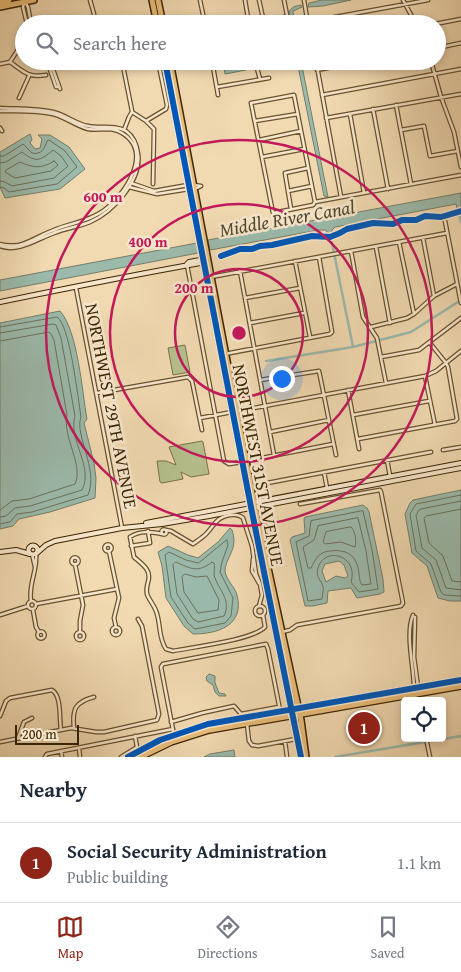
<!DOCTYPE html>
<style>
body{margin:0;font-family:"Gentium Book Plus",serif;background:#f6f6f7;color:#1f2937}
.controls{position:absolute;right:15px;bottom:15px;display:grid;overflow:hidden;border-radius:5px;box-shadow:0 2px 8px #0003}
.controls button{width:45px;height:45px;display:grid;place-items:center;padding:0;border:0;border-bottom:1px solid #e0e1e3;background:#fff;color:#1f2937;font:25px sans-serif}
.scale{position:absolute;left:15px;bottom:12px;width:64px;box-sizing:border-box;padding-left:5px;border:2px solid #3c2503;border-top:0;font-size:14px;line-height:18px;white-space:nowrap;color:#3c2503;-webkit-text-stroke:4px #f6e6cc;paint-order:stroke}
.you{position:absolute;left:281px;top:378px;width:18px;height:18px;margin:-12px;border:4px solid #fff;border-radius:50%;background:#1a73e8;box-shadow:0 0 0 8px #1a73e833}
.badge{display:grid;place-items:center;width:32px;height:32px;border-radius:50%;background:#8f2418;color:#fff;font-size:16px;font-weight:700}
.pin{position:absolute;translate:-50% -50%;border:2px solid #fff;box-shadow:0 1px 5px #0006}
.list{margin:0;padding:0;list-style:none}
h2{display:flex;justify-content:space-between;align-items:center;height:65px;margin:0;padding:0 20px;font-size:21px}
h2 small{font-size:16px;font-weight:400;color:#747a83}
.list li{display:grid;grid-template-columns:32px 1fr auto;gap:15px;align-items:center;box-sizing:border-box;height:80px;padding:0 20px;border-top:1px solid #e0e1e3}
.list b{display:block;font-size:19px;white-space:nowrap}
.list p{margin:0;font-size:16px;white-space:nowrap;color:#747a83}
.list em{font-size:16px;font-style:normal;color:#747a83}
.icon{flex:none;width:28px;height:28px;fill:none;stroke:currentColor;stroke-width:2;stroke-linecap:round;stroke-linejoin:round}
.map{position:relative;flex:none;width:461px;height:757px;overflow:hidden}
.search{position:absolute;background:#fff;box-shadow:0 2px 8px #0003;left:15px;right:15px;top:15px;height:55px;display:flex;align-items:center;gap:12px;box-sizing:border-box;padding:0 18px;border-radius:28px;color:#747a83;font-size:19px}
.sheet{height:145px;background:#fff}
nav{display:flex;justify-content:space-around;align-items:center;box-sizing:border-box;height:70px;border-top:1px solid #e0e1e3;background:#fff;font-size:14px;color:#747a83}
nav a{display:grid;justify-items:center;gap:2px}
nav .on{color:#8f2418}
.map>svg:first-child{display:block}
</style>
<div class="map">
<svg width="461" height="757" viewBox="0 0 461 757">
<rect width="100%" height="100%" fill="#f1d9b1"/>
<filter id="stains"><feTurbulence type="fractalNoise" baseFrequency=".004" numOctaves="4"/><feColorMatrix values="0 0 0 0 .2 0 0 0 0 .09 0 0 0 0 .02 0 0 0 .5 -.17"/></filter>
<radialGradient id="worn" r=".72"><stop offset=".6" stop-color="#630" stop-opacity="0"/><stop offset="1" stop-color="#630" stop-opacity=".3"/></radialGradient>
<!-- green -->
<path fill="#b6c08e" stroke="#797248" d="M185 345 190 372 173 375 168 348Z
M202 441 203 442 209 474 191 477 181 472 183 479 162 483 160 482 157 461H166L176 465 169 447Z"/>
<!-- water -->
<path fill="#9bbaac" stroke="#757e68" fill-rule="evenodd" d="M322 0H351L323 6 308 7 309 3Z
M301 5 302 7 293 11 294 24H289C288 12 288 7 301 5Z
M223 61H243L246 70 225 74Z
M297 61H301L328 197 324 196Z
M30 134 32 139 30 143 35 149 40 148 42 139 38 135H50L69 147 85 169 60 189 5 198 0 187V152Z
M461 193V210L457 209 456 204 335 227 332 230V234L329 235 326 230H319L210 250 208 240Z
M197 243 198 253 0 291V280Z
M60 311C78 331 82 392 87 419L84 423 94 463 96 478 95 498 50 512 19 519 13 526 0 529V323Z
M461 490V601H450L438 598 427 566 412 553 405 514 410 503 413 500Z
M363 505 367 508 369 512 383 579 384 592 380 594 357 598 351 588 328 591 327 603 313 606H305L290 540 292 537 305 533 304 519 305 517ZM339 561 344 565 348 576 345 578 336 576 326 582 322 571 325 564Z
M230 528 232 530C233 533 234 538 234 541 234 552 225 561 225 571 226 580 235 587 237 595 245 626 217 634 193 634L184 626 166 598 162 566 158 552 168 546 188 555 198 558 218 542Z
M209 674 215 676V683L219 693 225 694 226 696H219L215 692 213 685 207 681 206 677Z
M234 750 235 757H204L210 754Z"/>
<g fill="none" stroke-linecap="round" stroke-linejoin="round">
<!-- shore -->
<path stroke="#6c7058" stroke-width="1" d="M0 156H4L23 144 32 153C42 155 44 149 47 141L49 140 65 151 77 167 57 184 9 192 4 188 0 187
M54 161 58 165 51 171 15 178 5 172 6 170 20 162C33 168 42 169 54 161Z
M0 163 6 162 22 152C36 163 40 161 53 150L61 156 68 166 54 178 12 186 5 182 0 181
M0 327 57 317C70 325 78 399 81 417 74 435 99 469 88 495L32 512 17 514 10 522 0 524
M0 333 53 324 56 325 61 338 75 416C68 440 94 467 82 490L30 506 15 508 6 516 0 517
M0 341 49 332 51 334 54 340 67 415C62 436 84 466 75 484L29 499 12 501 0 510
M461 495 416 504 410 514 416 551 431 564 441 592 444 595 461 596
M461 501 421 509 419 510 416 515 422 548 436 560 446 588 461 590
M461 509 426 516 424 518 429 543 443 556 452 581 461 582
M363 511 372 550 378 589 359 592 351 582C359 556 325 545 318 568 315 578 322 580 323 587 324 589 322 595 322 599L308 601 296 542 309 536 311 521Z
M358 518 366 551 371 584 362 585C359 580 360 579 359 574 357 555 347 549 330 551 319 552 316 558 311 568H308L303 547 314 540 318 526Z
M351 527C355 530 357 542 355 547L341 542 325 544 323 542 326 532Z
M227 540 228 545 222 562 220 572 233 598 231 616 225 623 195 629 188 623 171 597 165 555 169 552 186 560 198 563Z
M176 562C191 569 198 573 212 562L214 563C215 566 214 571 214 575 218 590 232 599 224 616L198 622 193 619 177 594 173 565Z
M185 574 196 577 207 576 219 600 218 610 198 613 184 592 182 577Z"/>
<!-- canal -->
<path stroke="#9bbaac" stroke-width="2.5" d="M459 213 461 222
M331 238 353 347 411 332 461 300
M266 361 353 347
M335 757 461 736"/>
<!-- street casing -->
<g stroke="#69522e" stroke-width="5">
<path id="street" d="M90 0 94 14
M200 0 205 24
M245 0 249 24
M259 0 263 18 265 20 285 17 287 15 284 0
M304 0 308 24
M403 0 416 24
M25 2 28 7 31 24
M24 3 23 7 27 24
M308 22 428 0
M116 24 147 18 150 24
M435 24 461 19
M437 48 461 43
M47 61 56 87H59
M50 61 60 89
M122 61 132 111
M212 61 218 95
M255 61 260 79
M316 61 341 197
M431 61 441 97 454 132 461 167
M10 62C24 72 28 78 46 75
M0 64 10 62 21 45
M317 70 363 61
M217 87 269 78
M322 95 461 69
M19 98 29 76
M396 105 411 184
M0 108C18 109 36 108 53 112 66 115 76 124 88 126 101 129 114 124 126 131 133 136 137 145 138 154 142 180 113 212 90 222 78 227 66 228 54 233 37 239 18 253 0 246
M373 109 388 189
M0 111C17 111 36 110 53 114 65 117 76 126 88 129 99 131 111 126 122 133 154 152 125 196 103 211 88 222 70 223 54 230 42 234 31 242 19 245 12 246 6 246 0 244
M350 114 364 193
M326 118 461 94
M146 121 166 109 167 105 158 61
M255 121 298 114
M0 128 2 131
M124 130 129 117 132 112 146 121 154 129 153 184
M401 130 424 126 430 156 458 151
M259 140 301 131
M262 157 304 149
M131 183 154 191 188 185
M193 185 201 186 195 189
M129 187 157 194 189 189
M288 191 312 186
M315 202 294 95 251 103 273 213 313 205 315 202 461 175
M291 209 285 173 308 168
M445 221 461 303
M423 238 434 296
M399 242 414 314
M376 247 390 323
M351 251 363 317 377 338 386 383
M295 261 310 337
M187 265 224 461 229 464 242 462
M240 271 274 455
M211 277 447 233
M76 288 122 528
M245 298 300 288
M250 323 304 313
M371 327 407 318 414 314 434 296 457 284
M225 354 330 334 332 332 319 257
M381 357 419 350 461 318
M425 376 435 425
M260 380 319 371 336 455
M348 390 359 449
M97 393 188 377 192 381 202 430
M353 415 429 401
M200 418 425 376 436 371 461 351
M270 432 329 420
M358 439 455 421 457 419 448 367 446 363 430 343
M443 450 461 447
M387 460 390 476
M246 461 333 444
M324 472 327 488
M262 484 431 452
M161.5 532a2.5 2.5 0 1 1 5 0a2.5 2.5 0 1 1-5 0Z
M166 530 171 531 193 544C197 541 202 538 206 534 210 530 213 525 217 521 223 515 237 512 243 518L252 546 256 574 260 584 262 595 259 606
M162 534C151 532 140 530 130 537L134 557C142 564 152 570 148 582 147 587 146 589 147 594 149 600 154 605 156 611 161 623 158 638 166 649L173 651C193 647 253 640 265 627L263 615
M104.5 548a3.5 3.5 0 1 1 7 0a3.5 3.5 0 1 1-7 0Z
M131 546 150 543 148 531
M109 551 119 598 114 618 116 627
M32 554 35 567
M71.5 561a3.5 3.5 0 1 1 7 0a3.5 3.5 0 1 1-7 0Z
M253 559 252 571 259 583
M75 564 83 605 80 621V632
M28 605a4 4 0 1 1 8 0a4 4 0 1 1-8 0Z
M31 601C28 584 38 570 36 553
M36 604 117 589
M255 611a5 5 0 1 1 10 0a5 5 0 1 1-10 0Z
M33 610 36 627 39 632
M0 615 28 606
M413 615C405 634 414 668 414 688
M415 617 414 657 418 687
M112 631a4 4 0 1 1 8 0a4 4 0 1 1-8 0Z
M37.5 635a3.5 3.5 0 1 1 7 0a3.5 3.5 0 1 1-7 0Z
M282 632 290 630 297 625 401 606 403 603 381 492 380 490 300 504
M76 636a4 4 0 1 1 8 0a4 4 0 1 1-8 0Z
M415 694 416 701
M0 716 6 701 10 698 52 690C62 696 59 719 61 730
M171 722 202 713 234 706 241 714 279 707
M247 724 249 741 252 745 258 746 296 739
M74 728C72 709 75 702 94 697
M174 735 161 667 163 664 266 644 268 649 280 710
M18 738 24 722 32 718
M426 738 430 757
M285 741 287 757
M0 742 71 728 96 732H104L157 720 159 714 142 626 138 619
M154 747 169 740
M79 748 80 757
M61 751 62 757
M45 757 47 754 173 729
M121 757 137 747 135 736"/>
</g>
<!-- secondary casing -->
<g stroke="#3c2503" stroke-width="6">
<path id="secondary" d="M187 264 189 262 206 259
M0 302C68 288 138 274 206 262
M146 523 461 463
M28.5 550a4.5 4.5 0 1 1 9 0a4.5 4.5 0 1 1-9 0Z
M0 552 16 550 30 554
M37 553 46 545 55 541 122 528 162 524 209 516 461 468"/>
</g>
<!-- primary casing -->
<g stroke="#3c2503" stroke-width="8">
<path id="primary" d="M152 0 157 24
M158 0 163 24
M0 2 9 0
M0 7 34 0
M165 61 251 507 301 757
M170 61 255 508 301 720 306 757"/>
</g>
<!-- highway casing -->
<g stroke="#3c2503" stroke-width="8">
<path id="highway" d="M128 757 160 740 208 724 461 680
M140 757 171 742 209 730 461 686"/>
</g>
<!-- street -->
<use href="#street" stroke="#f6e6cc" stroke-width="2.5"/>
<!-- secondary -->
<use href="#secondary" stroke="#f6e6cc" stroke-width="4"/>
<!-- primary -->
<use href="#primary" stroke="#e8bc78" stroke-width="5"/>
<!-- highway -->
<use href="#highway" stroke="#e8bc78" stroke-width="5.5"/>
<!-- cycleway casing -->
<g stroke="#f6e6cc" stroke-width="9">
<path id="cycleway" d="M165 61 251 507 301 757
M221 256 240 249H252L260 246 272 245 312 236 330 237 340 233 347 229 373 223 393 224 402 220H416L425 216 441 217 461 211
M128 757 160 740 208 724 461 680"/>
</g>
<!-- cycleway -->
<use href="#cycleway" stroke="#0057b8" stroke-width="6"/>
</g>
<!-- distance rings -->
<g fill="none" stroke="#c2185b" stroke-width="2.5">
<circle cx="239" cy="333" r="64"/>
<circle cx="239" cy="333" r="129"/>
<circle cx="239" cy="333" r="193"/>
</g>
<g text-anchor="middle" stroke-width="5" stroke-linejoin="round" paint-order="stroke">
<!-- street labels -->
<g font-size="18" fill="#3c2503" stroke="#f6e6cc">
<text transform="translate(111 406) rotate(79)" y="6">NORTHWEST 29TH AVENUE</text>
<text transform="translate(258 465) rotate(79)" y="6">NORTHWEST 31ST AVENUE</text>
</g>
<!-- water labels -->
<g font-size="19" font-style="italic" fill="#544a2d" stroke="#f6e6cc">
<text transform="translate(287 218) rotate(-10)" y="7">Middle River Canal</text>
</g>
</g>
<circle cx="239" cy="333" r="8" fill="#c2185b" stroke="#f6e6cc" stroke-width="2.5"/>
<g font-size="15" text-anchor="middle" font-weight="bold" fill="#c2185b" stroke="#f6e6cc" stroke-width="5" stroke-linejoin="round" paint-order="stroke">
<text x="103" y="202">600 m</text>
<text x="148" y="247">400 m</text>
<text x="194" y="293">200 m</text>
</g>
<rect width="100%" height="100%" filter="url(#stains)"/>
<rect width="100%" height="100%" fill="url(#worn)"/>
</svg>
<div class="controls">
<button><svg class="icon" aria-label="locate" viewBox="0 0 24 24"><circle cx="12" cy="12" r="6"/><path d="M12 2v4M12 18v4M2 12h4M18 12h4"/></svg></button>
</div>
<div class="scale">200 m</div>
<div class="you"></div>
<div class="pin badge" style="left:364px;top:728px">1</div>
<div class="search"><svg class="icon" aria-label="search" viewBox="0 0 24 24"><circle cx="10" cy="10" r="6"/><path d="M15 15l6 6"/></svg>Search here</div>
</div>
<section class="sheet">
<h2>Nearby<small></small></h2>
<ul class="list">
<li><span class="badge">1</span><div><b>Social Security Administration</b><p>Public building</p></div><em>1.1 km</em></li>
</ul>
</section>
<nav>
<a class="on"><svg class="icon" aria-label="map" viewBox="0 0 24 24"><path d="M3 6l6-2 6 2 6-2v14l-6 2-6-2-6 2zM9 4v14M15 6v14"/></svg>Map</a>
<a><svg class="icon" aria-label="directions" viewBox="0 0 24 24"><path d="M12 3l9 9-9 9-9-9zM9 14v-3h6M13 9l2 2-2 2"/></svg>Directions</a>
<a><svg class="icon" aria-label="saved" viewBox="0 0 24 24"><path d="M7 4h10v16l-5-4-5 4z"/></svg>Saved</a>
</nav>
